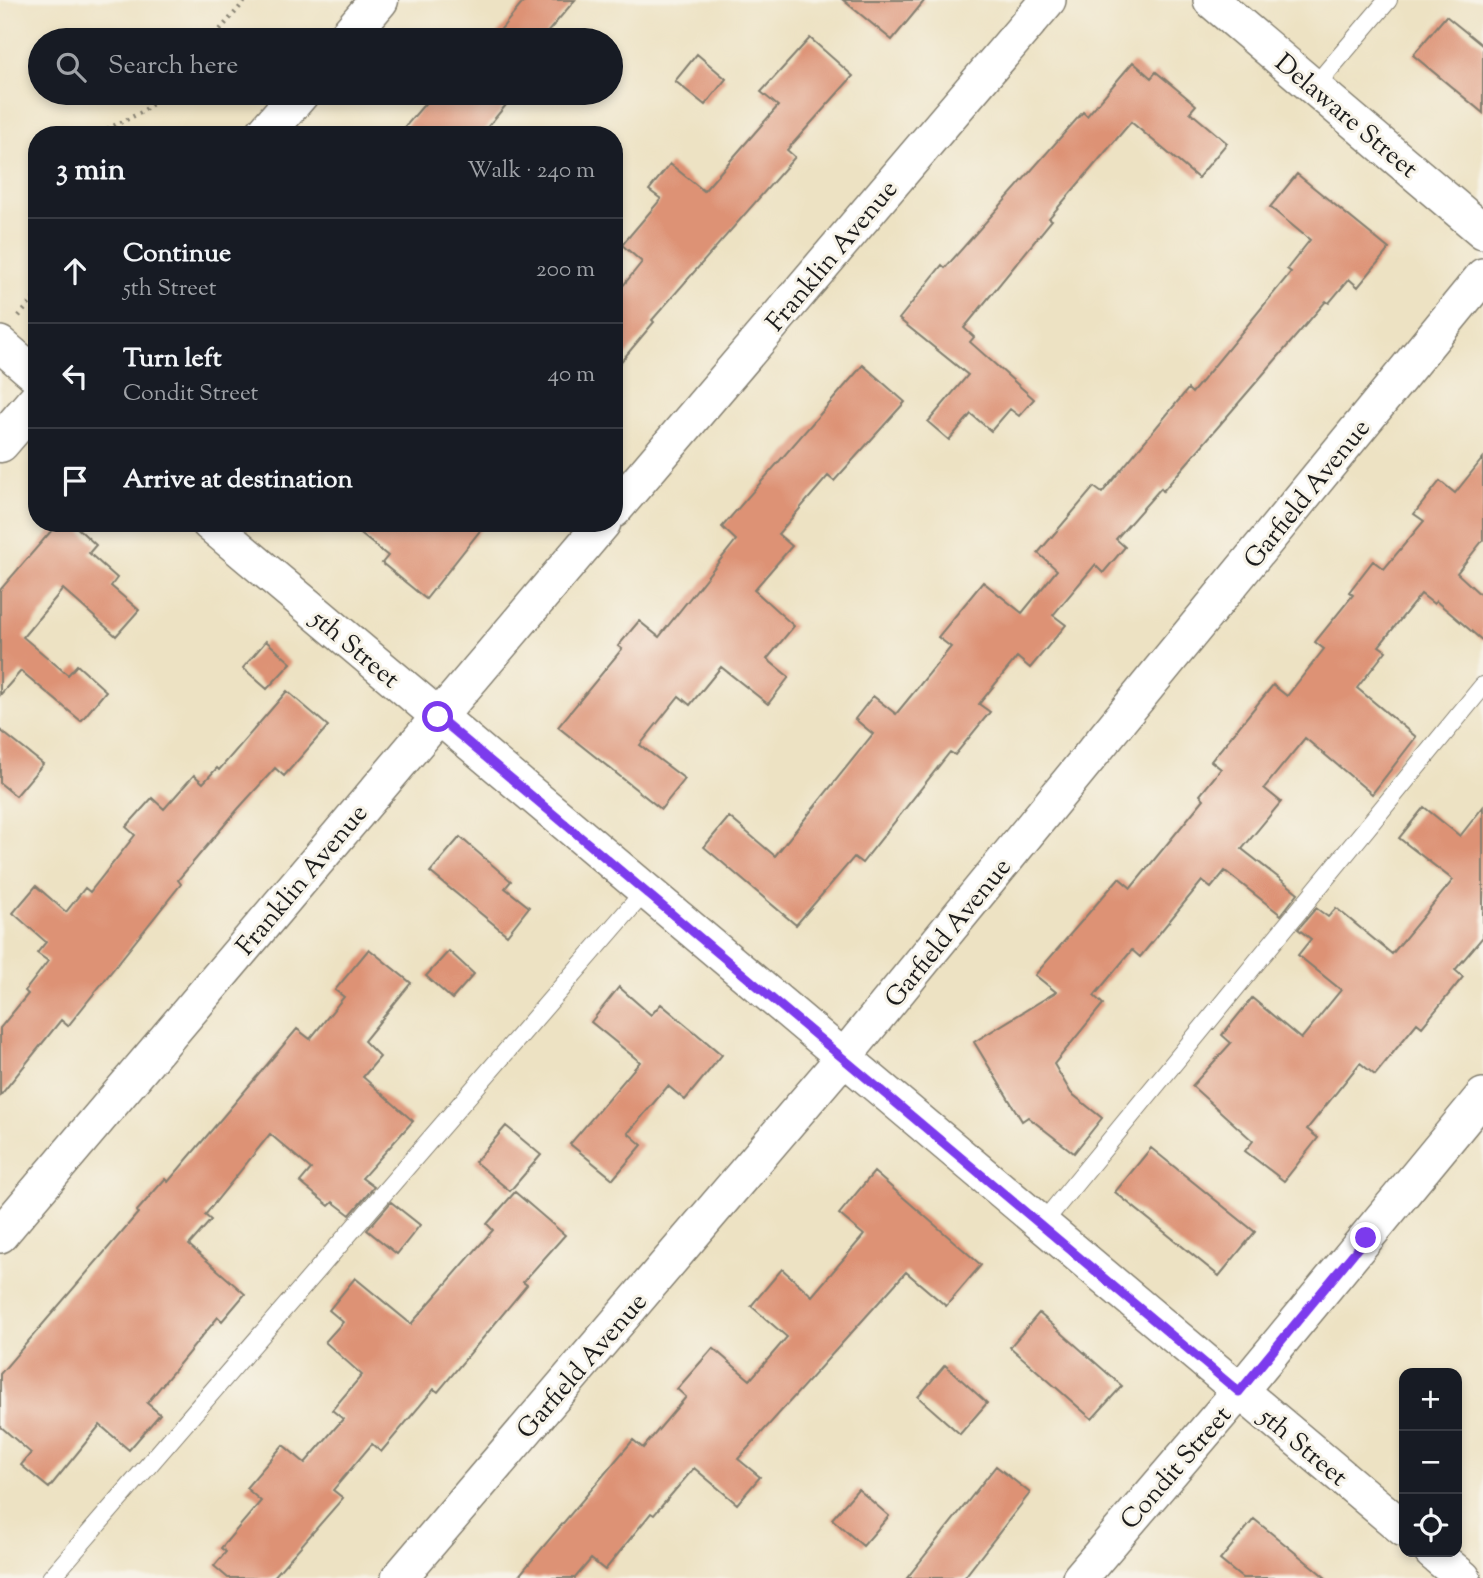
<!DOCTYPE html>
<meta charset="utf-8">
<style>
body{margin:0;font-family:"Sorts Mill Goudy",serif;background:#20242c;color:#f1f3f6}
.controls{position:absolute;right:21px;bottom:21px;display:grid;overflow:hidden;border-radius:14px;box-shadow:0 4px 10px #0003}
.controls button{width:63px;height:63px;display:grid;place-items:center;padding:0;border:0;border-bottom:2px solid #363941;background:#171b24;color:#f1f3f6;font:35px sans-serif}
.stop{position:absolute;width:21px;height:21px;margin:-16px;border:5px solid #7c3aed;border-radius:50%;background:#fff}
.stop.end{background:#7c3aed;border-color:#fff;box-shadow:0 2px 7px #0008}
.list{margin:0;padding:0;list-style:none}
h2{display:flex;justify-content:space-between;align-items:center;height:91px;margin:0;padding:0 28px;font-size:30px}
h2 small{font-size:23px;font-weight:400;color:#9ea1a6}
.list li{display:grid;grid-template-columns:46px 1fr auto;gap:21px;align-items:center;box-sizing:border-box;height:105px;padding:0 28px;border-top:2px solid #363941}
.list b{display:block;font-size:26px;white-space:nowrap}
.list p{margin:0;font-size:23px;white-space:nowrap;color:#9ea1a6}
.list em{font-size:23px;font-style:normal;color:#9ea1a6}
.icon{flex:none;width:38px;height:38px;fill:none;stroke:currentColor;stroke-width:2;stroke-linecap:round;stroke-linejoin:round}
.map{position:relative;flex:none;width:1483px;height:1578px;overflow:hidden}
.search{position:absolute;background:#171b24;box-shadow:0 4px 10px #0003;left:28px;top:28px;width:595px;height:77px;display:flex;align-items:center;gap:18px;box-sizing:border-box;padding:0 24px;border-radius:38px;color:#9ea1a6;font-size:26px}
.panel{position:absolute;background:#171b24;box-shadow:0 4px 10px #0003;left:28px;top:126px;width:595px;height:406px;border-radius:28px}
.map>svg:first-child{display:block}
</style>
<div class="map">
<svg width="1483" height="1578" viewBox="0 0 1483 1578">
<rect width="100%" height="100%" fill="#f7f3e8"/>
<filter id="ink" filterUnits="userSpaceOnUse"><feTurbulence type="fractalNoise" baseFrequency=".0143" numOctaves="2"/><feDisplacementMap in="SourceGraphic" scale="14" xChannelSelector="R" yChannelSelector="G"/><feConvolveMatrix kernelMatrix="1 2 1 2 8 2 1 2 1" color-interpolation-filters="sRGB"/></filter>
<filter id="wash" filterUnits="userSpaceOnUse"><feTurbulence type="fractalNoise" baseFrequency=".00686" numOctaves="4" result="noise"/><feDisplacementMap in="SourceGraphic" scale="28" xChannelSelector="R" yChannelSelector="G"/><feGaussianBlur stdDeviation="1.57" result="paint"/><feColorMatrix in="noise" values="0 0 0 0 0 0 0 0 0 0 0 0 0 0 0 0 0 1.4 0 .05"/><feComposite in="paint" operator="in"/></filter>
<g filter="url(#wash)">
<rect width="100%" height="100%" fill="#ede2c3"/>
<g id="blocks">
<!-- building -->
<path fill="#dd9274" d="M525 0H575L541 40H492Z
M843 0H925L892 40Z
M1446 16 1483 46V113L1413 55Z
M810 38 853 76 787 150 795 157 652 320 654 322 614 370V297L642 262 622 245 661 199 649 190 670 164 704 191 778 106 761 92Z
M697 54 726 79 705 105 675 81Z
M1133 62 1151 78 1156 72 1196 105 1190 112 1227 143 1198 178 1131 122 1049 218 1052 220 964 328 974 337 970 342 1034 399 1019 416 1010 409 991 431 971 414 949 440 928 422 968 375 899 319 942 265 945 268 1083 112 1087 116Z
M434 93H516L481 135H398Z
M1297 174 1389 249 1358 287 1349 279 1329 303 1326 301 1163 491 1161 488 1116 539 1125 547 1103 573 1095 565 1053 615 1066 625 1030 668 1017 657 979 704 990 712 955 755 950 752 862 863 854 857 796 925 704 847 729 817 775 856 873 734 855 719 873 696 896 714 951 647 938 637 983 582 1022 613 1057 570 1038 553 1094 487 1102 493 1188 389 1192 393 1291 272 1287 269 1310 240 1270 207Z
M863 365 905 402 834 481 828 476 778 534 792 546 754 590 794 626 767 659 789 677 768 704 721 667 690 705 679 696 640 745 685 779 661 809 558 727 622 649 618 646 639 621 659 637 736 540 722 527Z
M1483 458V540L1457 573 1483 597V641L1436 601 1434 604 1421 594 1379 646 1386 651 1357 688 1416 737 1372 794 1305 738 1264 788 1281 802 1242 849 1298 893 1281 915 1225 871 1211 888 1202 881 1140 957 1132 950 1094 996 1103 1004 1054 1064 1071 1093 1102 1118 1074 1153 1028 1117 1022 1121 974 1042 1056 992 1035 975 1119 878 1131 888 1204 799 1200 795 1221 769 1211 761 1273 685 1287 696 1324 649 1315 642 1353 595 1349 592 1373 561 1384 569 1424 521 1414 514 1440 481 1455 493Z
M58 523H72L96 545 89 553 117 578 111 586 139 610 116 636 63 589 23 637 68 675 77 665 106 691 81 721 21 671 0 695V590Z
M347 523H486L426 599 382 563 388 556Z
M266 641 291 663 267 689 243 668Z
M287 691 328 726 284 776 275 768 238 809 178 880 181 884 68 1026 61 1020 0 1096V1028L28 994 25 991 48 961 37 953 46 942 13 913 36 886 66 912 85 888 90 892 135 835 126 827 152 798 164 809 194 775 203 783 217 768 219 770Z
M0 730 43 764 16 796 0 783Z
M1424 807 1460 836 1483 807V937L1455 970 1463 977 1422 1027 1417 1023 1375 1075 1360 1063 1307 1129 1318 1138 1284 1181 1245 1151 1253 1141 1192 1086 1231 1043 1222 1035 1252 998 1301 1039 1341 990 1298 955 1311 939 1298 929 1316 908 1328 917 1336 908 1392 954 1453 880 1399 838Z
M460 837 511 881 505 888 529 907 507 935 430 872Z
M369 949 411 983 364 1041 380 1057 363 1077 413 1121 362 1178 374 1187 350 1215 333 1202 329 1206 300 1182 311 1169 270 1134 205 1215 211 1220 189 1245 245 1294 222 1321 218 1317 147 1403 160 1414 129 1450 100 1425 49 1488 21 1465 31 1453 0 1426V1374L138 1213 137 1211 165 1179 168 1182 297 1029 310 1039 344 997 335 990Z
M449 951 474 974 452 999 426 976Z
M619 987 651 1015 661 1004 722 1055 685 1100 668 1086 628 1133 642 1145 613 1179 570 1144 640 1062 591 1022Z
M506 1126 541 1155 510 1191 475 1162Z
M1151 1148 1255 1232 1219 1276 1115 1192Z
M874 1172 981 1265 946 1306 906 1272 738 1459 760 1477 737 1504 694 1468 654 1515 651 1513 605 1570 591 1559 575 1578H517L633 1440 643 1448 686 1397 677 1389 713 1348 750 1380 787 1337 751 1306 782 1269 812 1296 864 1235 839 1214Z
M515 1192 565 1235 523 1282 527 1285 438 1392 434 1389 381 1452 372 1444 333 1490 343 1498 273 1578H228L214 1566 226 1552 221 1548 261 1501 246 1488 283 1445 305 1463 343 1419 332 1410 362 1375 325 1342 343 1322 329 1310 355 1278 411 1324 493 1230 487 1224Z
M391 1202 420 1225 397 1254 367 1230Z
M1039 1313 1122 1386 1092 1419 1010 1347Z
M945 1365 987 1403 960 1434 918 1397Z
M996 1466 1030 1493 964 1578H907Z
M858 1489 889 1516 863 1546 832 1519Z
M1254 1519 1326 1578H1242L1220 1560Z"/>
</g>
</g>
<g filter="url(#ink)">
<use href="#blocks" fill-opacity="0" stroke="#847f70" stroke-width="2"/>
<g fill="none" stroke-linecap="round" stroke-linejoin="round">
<!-- lane casing -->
<g stroke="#847f70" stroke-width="20">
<path id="lane" d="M1314 87 1388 0
M1041 1225 1483 686
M51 1578 645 891"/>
</g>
<!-- street casing -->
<g stroke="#847f70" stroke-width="38">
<path id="street" d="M1211 0 1483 231
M0 344 37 376
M614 510 1048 0
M209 523 1404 1529
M0 1235 603 523
M1432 1552 1463 1578
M399 1578 843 1058 1483 276
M1080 1578 1239 1392 1483 1096"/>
</g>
<!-- secondary casing -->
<g stroke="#847f70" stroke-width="41">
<path id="secondary" d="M345 40 379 0
M264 135 300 93
M0 443 37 400"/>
</g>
<!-- path -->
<path stroke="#847f70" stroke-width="4.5" stroke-dasharray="2 5" stroke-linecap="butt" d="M211 40 246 0
M95 135 142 112 166 93
M19 316 37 295"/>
<!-- lane -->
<use href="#lane" stroke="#fff" stroke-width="18"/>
<!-- street -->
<use href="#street" stroke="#fff" stroke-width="35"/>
<!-- secondary -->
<use href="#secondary" stroke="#fff" stroke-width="38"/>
</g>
</g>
<g fill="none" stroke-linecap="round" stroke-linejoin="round" filter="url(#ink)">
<!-- route -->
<path stroke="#7c3aed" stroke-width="9" d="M438 717 1239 1392 1366 1238"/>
</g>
<g text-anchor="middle" stroke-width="6" stroke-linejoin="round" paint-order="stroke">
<!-- street labels -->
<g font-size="26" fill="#1c1c1c" stroke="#f7f3e8">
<text transform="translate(1347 115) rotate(40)" y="9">Delaware Street</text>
<text transform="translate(831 255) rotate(-50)" y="9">Franklin Avenue</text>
<text transform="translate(1306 493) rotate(-51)" y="9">Garfield Avenue</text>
<text transform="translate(356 648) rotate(40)" y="9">5th Street</text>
<text transform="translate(301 879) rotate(-50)" y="9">Franklin Avenue</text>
<text transform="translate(947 932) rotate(-51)" y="9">Garfield Avenue</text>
<text transform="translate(581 1365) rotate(-49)" y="9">Garfield Avenue</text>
<text transform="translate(1304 1446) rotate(40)" y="9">5th Street</text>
<text transform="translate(1175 1467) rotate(-49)" y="9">Condit Street</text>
</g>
</g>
</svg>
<div class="controls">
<button>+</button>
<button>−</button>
<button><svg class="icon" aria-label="locate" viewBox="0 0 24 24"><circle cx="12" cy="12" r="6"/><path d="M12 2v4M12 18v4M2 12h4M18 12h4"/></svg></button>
</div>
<div class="stop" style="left:438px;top:717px"></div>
<div class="stop end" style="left:1366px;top:1238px"></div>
<div class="search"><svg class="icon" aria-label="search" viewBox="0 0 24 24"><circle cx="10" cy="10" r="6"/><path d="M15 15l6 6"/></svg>Search here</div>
<section class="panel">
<h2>3 min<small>Walk · 240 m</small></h2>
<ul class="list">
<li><svg class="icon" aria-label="ahead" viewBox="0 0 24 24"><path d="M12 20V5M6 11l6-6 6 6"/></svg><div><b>Continue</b><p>5th Street</p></div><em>200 m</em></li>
<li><svg class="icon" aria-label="left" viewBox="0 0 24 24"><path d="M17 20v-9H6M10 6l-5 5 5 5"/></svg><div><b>Turn left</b><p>Condit Street</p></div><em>40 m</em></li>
<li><svg class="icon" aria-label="arrive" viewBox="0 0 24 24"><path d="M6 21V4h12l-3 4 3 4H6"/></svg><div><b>Arrive at destination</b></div></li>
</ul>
</section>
</div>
